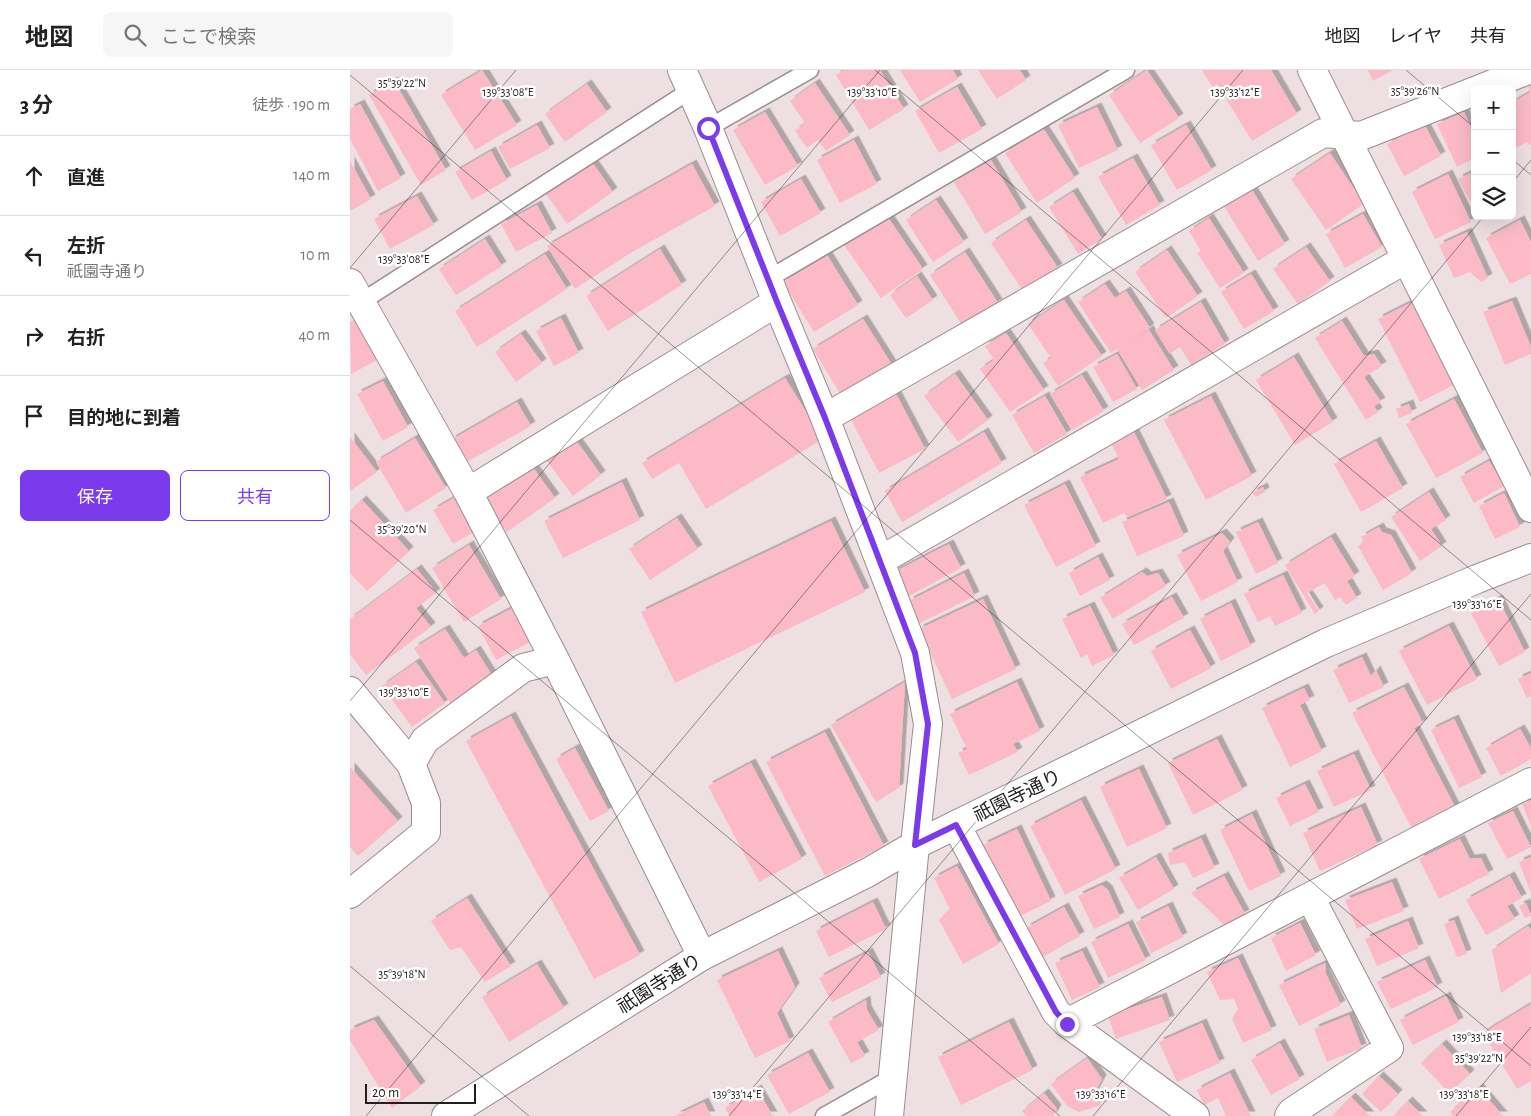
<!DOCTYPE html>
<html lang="ja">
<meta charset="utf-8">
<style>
body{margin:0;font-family:"Alegreya Sans","Noto Sans JP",sans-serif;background:#f6f6f6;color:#222}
.controls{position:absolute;right:15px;top:15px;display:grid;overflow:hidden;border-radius:8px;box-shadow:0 5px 20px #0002}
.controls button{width:45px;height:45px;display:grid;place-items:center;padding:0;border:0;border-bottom:1px solid #e0e0e0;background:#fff;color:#222;font:25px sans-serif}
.scale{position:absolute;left:15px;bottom:12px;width:111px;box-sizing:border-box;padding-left:5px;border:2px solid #221d1e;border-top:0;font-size:14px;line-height:18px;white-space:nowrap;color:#221d1e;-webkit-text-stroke:4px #fff;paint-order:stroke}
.stop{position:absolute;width:15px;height:15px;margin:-11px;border:4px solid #7c3aed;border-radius:50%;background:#fff}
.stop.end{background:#7c3aed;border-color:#fff;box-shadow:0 1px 5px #0008}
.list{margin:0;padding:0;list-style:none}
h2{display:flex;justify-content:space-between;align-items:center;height:65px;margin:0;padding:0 20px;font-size:21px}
h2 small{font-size:16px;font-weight:400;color:#767676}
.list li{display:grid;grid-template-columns:32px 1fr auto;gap:15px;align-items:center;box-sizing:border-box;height:80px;padding:0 20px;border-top:1px solid #e0e0e0}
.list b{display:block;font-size:19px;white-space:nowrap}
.list p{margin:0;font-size:16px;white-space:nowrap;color:#767676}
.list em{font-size:16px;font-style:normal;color:#767676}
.actions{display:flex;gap:10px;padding:15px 20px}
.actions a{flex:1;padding:11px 0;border:1px solid #7c3aed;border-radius:8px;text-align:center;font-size:18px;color:#7c3aed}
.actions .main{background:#7c3aed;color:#fff}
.icon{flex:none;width:28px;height:28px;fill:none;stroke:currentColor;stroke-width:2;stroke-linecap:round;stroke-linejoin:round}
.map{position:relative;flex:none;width:1181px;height:1046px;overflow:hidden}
header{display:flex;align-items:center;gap:30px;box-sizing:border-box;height:70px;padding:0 25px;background:#fff;border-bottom:1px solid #e0e0e0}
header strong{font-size:24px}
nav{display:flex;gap:28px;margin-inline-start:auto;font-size:18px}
.search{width:350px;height:45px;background:#f6f6f6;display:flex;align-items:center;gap:12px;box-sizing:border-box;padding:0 18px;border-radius:8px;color:#767676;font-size:19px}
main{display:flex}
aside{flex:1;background:#fff}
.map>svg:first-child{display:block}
</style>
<header>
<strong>地図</strong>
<div class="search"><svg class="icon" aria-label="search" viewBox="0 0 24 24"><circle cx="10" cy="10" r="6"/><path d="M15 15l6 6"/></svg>ここで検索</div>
<nav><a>地図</a><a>レイヤ</a><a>共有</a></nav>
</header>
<main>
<aside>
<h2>3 分<small>徒歩 · 190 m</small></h2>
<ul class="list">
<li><svg class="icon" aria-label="ahead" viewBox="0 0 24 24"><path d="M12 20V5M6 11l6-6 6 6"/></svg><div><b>直進</b></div><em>140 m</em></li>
<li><svg class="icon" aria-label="left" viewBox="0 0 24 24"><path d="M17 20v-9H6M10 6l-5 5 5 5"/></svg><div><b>左折</b><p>祇園寺通り</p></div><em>10 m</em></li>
<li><svg class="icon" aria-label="right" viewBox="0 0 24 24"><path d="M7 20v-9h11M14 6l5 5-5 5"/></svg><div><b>右折</b></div><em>40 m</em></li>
<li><svg class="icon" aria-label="arrive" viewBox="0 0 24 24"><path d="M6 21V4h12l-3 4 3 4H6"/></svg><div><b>目的地に到着</b></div></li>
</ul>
<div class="actions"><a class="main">保存</a><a>共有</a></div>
</aside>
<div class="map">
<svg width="1181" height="1046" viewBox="0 0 1181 1046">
<defs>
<filter id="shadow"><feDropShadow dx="4.5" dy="-4.5" stdDeviation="0" flood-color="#0004"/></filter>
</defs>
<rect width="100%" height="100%" fill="#eedfe2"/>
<!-- building -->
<path fill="#fbbac6" filter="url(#shadow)" d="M132 0 167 55 125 80 91 25Z
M494 0H530L554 39 519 60 486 5Z
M550 0H603L608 9 570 32Z
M628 0H670L676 10 647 29Z
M797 0 829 48 790 73 759 25Z
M852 0H921L947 44 902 71 867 14 863 18Z
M1018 0H1043L1023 11Z
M44 11 96 100 71 115 19 25Z
M1181 11V75L1177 72 1166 78 1162 71V33L1179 23V12Z
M465 13 500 65 476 81 468 70 457 78 445 61 455 53 440 31Z
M237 14 257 42 215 72 195 44Z
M607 17 632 59 589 83 565 41Z
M10 34 51 108 28 121 0 69V39Z
M747 37 768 80 729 98 708 55Z
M415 42 448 96 415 115 383 60Z
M1114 42 1125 67V88L1107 97 1087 54Z
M1074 54 1091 86 1054 106 1037 74Z
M187 55 200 78 160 99 148 77Z
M836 55 862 100 827 120 801 75Z
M693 58 725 108 687 133 655 83Z
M504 70 527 114 490 133 467 90Z
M141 81 157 110 122 130 105 102Z
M980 83 1014 134 976 160 941 109Z
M783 88 810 135 776 155 748 107Z
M641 90 672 142 635 164 604 112Z
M0 91 21 129 0 141Z
M242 92 263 122 217 154 196 124Z
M342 94 365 136 282 182 225 219 197 176Z
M1125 101V140L1108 109Z
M1098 104 1121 152 1085 169 1062 122Z
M451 109 471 143 430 166 411 132Z
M902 120 935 174 908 191 874 136Z
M723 122 752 169 728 184 699 137Z
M67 126 84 155 40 179 24 149Z
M586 130 614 172 583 192 556 150Z
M187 135 202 163 166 182 151 154Z
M535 143 573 199 531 228 492 172Z
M1013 144 1032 177 995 198 976 164Z
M859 148 894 203 870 218 847 183 851 181 839 161Z
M676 150 708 198 673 221 641 173Z
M1170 150 1181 172V204L1160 214 1136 168Z
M1117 162 1138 208 1131 212 1120 202 1104 208 1089 175Z
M135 169 152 196 106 225 89 199Z
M956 177 980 211 948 234 923 199Z
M310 179 332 215 258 261 236 226Z
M817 180 848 226 816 248 785 202Z
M615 182 648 233 612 255 580 205Z
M195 184 217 219 127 277 105 241Z
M477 185 508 235 464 262 433 212Z
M901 204 924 241 894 259 871 222Z
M567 206 583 230 556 248 540 225Z
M755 214 765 228 776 221 800 258 780 272 799 260 824 300 792 320 767 279 761 283 728 232Z
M714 230 752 286 708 316 693 293 701 288 678 254Z
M1162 231 1181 277V284L1155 295 1133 242Z
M851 232 875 274 841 295 830 277 820 284 805 260Z
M1062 232 1104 315 1070 332 1028 249Z
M8 248 29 289 1 304 0 252Z
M211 248 229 283 204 296 186 261Z
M513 249 542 295 491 325 463 279Z
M992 251 1014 286 1024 284 1032 296 1014 307 1031 332 1024 336 1028 342 1016 350 965 268Z
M656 263 694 320 660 342 630 299 644 290 635 276Z
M171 264 192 293 166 312 145 282Z
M767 284 787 319 763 332 743 297Z
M944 287 983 352 945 375 906 310Z
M605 304 638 350 608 372 574 326Z
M732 305 754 341 722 360 700 324Z
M435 308 473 369 356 439 329 393 302 409 292 393Z
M33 311 58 357 33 371 7 324Z
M544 320 575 379 529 403 498 344Z
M695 326 717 364 684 383 662 345Z
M861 326 902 406 856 430 814 350Z
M1104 329 1133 383 1086 408 1056 354Z
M167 332 181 356 115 393 101 370Z
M1059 334 1062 343 1049 348 1046 339Z
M783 360 817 429 778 447 774 443 753 453 730 407 769 389 760 371Z
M634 362 652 393 552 452 535 421Z
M223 366 251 405 223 426 194 387Z
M0 367 27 402 0 421Z
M65 368 96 418 56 443 26 392Z
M1026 371 1053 418 1011 442 984 394Z
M1139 391 1154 416 1124 433 1110 407Z
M179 392 205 428 157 462 131 426Z
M272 412 290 450 213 488 194 451Z
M715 414 746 476 706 497 674 435Z
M913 417 915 422 906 427 902 423Z
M1079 422 1096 450 1081 459 1092 476 1070 491 1041 447Z
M1154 423 1170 457 1145 469 1129 436Z
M107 426 126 461 103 474 83 440Z
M12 430 59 481 17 521 0 503V441Z
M819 432 834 466 787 486 772 452Z
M327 448 348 479 300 510 279 479Z
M481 451 515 522 325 613 291 542Z
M908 452 928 493 906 504 886 462Z
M1029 457 1032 462 1041 465 1062 503 1033 520 1008 476 1014 472 1011 467Z
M872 463 880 472 873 481 888 512 851 531 827 485Z
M981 467 1005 506 997 511 1007 528 996 535 990 527 985 530 975 513 957 523 969 541 965 544 935 495Z
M599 474 611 498 557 527 544 502Z
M119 475 151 529 114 552 82 498Z
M748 487 760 510 730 526 719 503Z
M67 499 86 523 66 538 81 557 16 605 0 584V549Z
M792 502 797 506 808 503 816 516 763 549 750 528Z
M614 503 625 526 570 553 559 531Z
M933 505 952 543 925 556 920 546 908 552 894 524Z
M822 527 834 548 784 575 772 554Z
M633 529 666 599 602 629 569 559Z
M1148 529 1175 582 1149 596 1121 543Z
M881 533 901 576 871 591 850 549Z
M168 535 186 569 146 590 128 556Z
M740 536 764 585 742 596 737 584 731 588 712 549Z
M1099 556 1127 609 1077 635 1049 581Z
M95 559 114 588 126 580 143 607 101 634 64 578Z
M840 560 861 598 821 619 801 581Z
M1012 587 1021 606 1026 600 1034 617 999 633 983 600Z
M66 592 95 633 62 657 32 616Z
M1181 603V626L1177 628 1168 609Z
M555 612 549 718 526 732 481 655Z
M667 612 690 661 663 674 668 682 619 705 608 683 617 679 600 644Z
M1054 617 1073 653 1064 658 1106 739 1063 761 1002 643Z
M954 618 960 630 950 635 972 681 940 697 912 638Z
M161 646 290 885 244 909 116 671Z
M1104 649 1132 707 1109 718 1081 660Z
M1170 659 1181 678V689L1151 706 1136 678Z
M475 662 534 776 475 806 416 692Z
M867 669 893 720 843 745 818 693Z
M225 678 259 741 240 751 206 689Z
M1004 684 1021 720 984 737 967 701Z
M401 693 452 789 409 812 358 716Z
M0 697 48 751 8 786 0 777Z
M789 699 817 758 777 777 750 717Z
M955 714 969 742 940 756 926 728Z
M731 730 766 799 715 825 680 756Z
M1181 730V756L1172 734Z
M1011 737 1028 775 970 801 953 763Z
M1163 741 1181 777 1157 789 1138 753Z
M902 744 931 806 899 821 870 760Z
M667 759 701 831 668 847 633 775Z
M851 768 865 798 843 808 835 792 820 795 818 783Z
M1110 769 1120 789 1131 788 1139 804 1089 829 1069 789Z
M806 787 824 819 788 840 769 808Z
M1181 787V823L1169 792Z
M607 796 649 874 613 894 589 850 600 839 584 808Z
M874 806 895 844 874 855 841 823Z
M1160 806 1172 828 1157 836 1165 849 1136 865 1116 830Z
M1042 812 1054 841 1007 859 995 830Z
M752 815 758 820 770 847 744 859 728 826Z
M117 828 161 896 135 912 111 877 100 880 81 851Z
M523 832 536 859 479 887 466 861Z
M1176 833 1181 846 1175 848 1169 836Z
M818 836 833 867 801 883 786 852Z
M714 837 730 866 693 887 676 858Z
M1104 850 1117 884 1107 887 1094 854Z
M1058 851 1069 878 1027 896 1015 869Z
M950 853 966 885 936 901 921 868Z
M778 854 796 890 758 908 741 872Z
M1178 856 1181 860V903L1151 923 1142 880Z
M428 881 445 917 427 943 440 971 405 988 367 910Z
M732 881 750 917 722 930 705 893Z
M518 882 531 907 482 932 469 908Z
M888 888 922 960 893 973 882 949 888 939 884 929 870 930 857 902Z
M1075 890 1088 917 1041 939 1027 912Z
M975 893 976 904 991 935 949 956 929 915Z
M187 894 214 938 159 972 132 927Z
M1096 926 1109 952 1063 975 1050 950Z
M812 927 820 950 766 969 758 946Z
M516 930 517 940 529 960 507 972 515 986 501 993 478 952Z
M1181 934V1011L1167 1019 1133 963Z
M999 945 1012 978 977 992 964 959Z
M24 950 71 1016 42 1038 0 970V960Z
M659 952 683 1000 611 1035 588 987Z
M852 953 870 993 827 1012 809 972Z
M930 973 950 1009 921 1025 901 990Z
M1092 974 1120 1004 1099 1023 1071 993Z
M458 983 480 1022 439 1044 417 1005Z
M737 988 752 1009 744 1024 751 1035 729 1042 717 1036 701 1014Z
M880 1003 901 1046H876L868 1028 854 1035 847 1020Z
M1029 1006 1048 1024 1031 1042 1012 1024Z
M1129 1018 1153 1046H1103L1100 1042Z
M407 1019 423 1046H380L375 1038Z
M694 1023 707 1039 703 1046H676L672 1041Z
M1001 1027 1020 1046H982Z
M1058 1031 1073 1046H1043Z
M354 1032 361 1046H325Z"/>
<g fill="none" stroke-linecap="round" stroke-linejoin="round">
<!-- service casing -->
<g stroke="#9a8d8f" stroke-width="19">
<path id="service" d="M358 58 460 0
M418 209 776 0
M11 232 341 20
M474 1046 543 1007"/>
</g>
<!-- minor casing -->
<g stroke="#9a8d8f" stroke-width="30">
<path id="minor" d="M332 0 358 58 427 232 475 348 565 583 578 654 565 775 539 1046
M962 0 1181 438
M1130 19 1178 0
M0 213 118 422 205 590
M475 348 973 63 1011 66 1125 21
M118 422 427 232
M531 490 1056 189
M0 621 61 694 76 733V762L0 824
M61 694 75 670 173 598 205 590 352 886
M606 755 706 942 717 953 845 1046
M717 953 1181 712
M939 1046 942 1042 1039 978 960 827"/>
</g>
<!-- tertiary casing -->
<g stroke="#9a8d8f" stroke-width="30">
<path id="tertiary" d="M96 1046 352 886 517 803 565 775 976 573 1127 509 1181 488"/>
</g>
<!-- service -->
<use href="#service" stroke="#fff" stroke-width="16"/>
<!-- minor -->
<use href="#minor" stroke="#fff" stroke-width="28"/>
<!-- tertiary -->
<use href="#tertiary" stroke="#fff" stroke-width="28"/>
</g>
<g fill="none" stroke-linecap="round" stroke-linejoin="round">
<!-- route -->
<path stroke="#7c3aed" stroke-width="6" d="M358 58 427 232 475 348 565 583 578 654 565 775 606 755 706 942 717 954"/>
</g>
<!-- ticks -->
<path fill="none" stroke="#221d1e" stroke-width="1" stroke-opacity="0.45" d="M525 0 1181 550M1056 0 1125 58M0 5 1181 996M1162 89 1181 105M1162 113 1181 90M0 198 166 0M0 450 710 1046M0 631 530 0M0 896 179 1046M16 1046 893 0M379 1046 1134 146M743 1046 1181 524M1106 1046 1181 957"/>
<g text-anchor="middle" stroke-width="5" stroke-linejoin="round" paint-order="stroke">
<!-- street labels -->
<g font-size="19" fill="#221d1e" stroke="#fff">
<text transform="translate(667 725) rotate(-26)" y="7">祇園寺通り</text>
<text transform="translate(309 913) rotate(-32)" y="7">祇園寺通り</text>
</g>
</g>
<g font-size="12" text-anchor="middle" fill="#221d1e" stroke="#fff" stroke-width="5" stroke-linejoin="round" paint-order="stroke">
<text x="52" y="17">35°39'22"N</text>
<text x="1065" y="25">35°39'26"N</text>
<text x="158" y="26">139°33'08"E</text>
<text x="522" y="26">139°33'10"E</text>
<text x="885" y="26">139°33'12"E</text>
<text x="54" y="193">139°33'08"E</text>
<text x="52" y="463">35°39'20"N</text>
<text x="1127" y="538">139°33'16"E</text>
<text x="54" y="626">139°33'10"E</text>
<text x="52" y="908">35°39'18"N</text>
<text x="1127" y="971">139°33'18"E</text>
<text x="1129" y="992">35°39'22"N</text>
<text x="387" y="1028">139°33'14"E</text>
<text x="751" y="1028">139°33'16"E</text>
<text x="1114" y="1028">139°33'18"E</text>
</g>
</svg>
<div class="controls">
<button>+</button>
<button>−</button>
<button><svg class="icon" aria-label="layers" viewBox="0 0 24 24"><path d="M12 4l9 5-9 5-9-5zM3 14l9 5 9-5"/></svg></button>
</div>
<div class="scale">20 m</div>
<div class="stop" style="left:358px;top:58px"></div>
<div class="stop end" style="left:717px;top:954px"></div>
</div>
</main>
